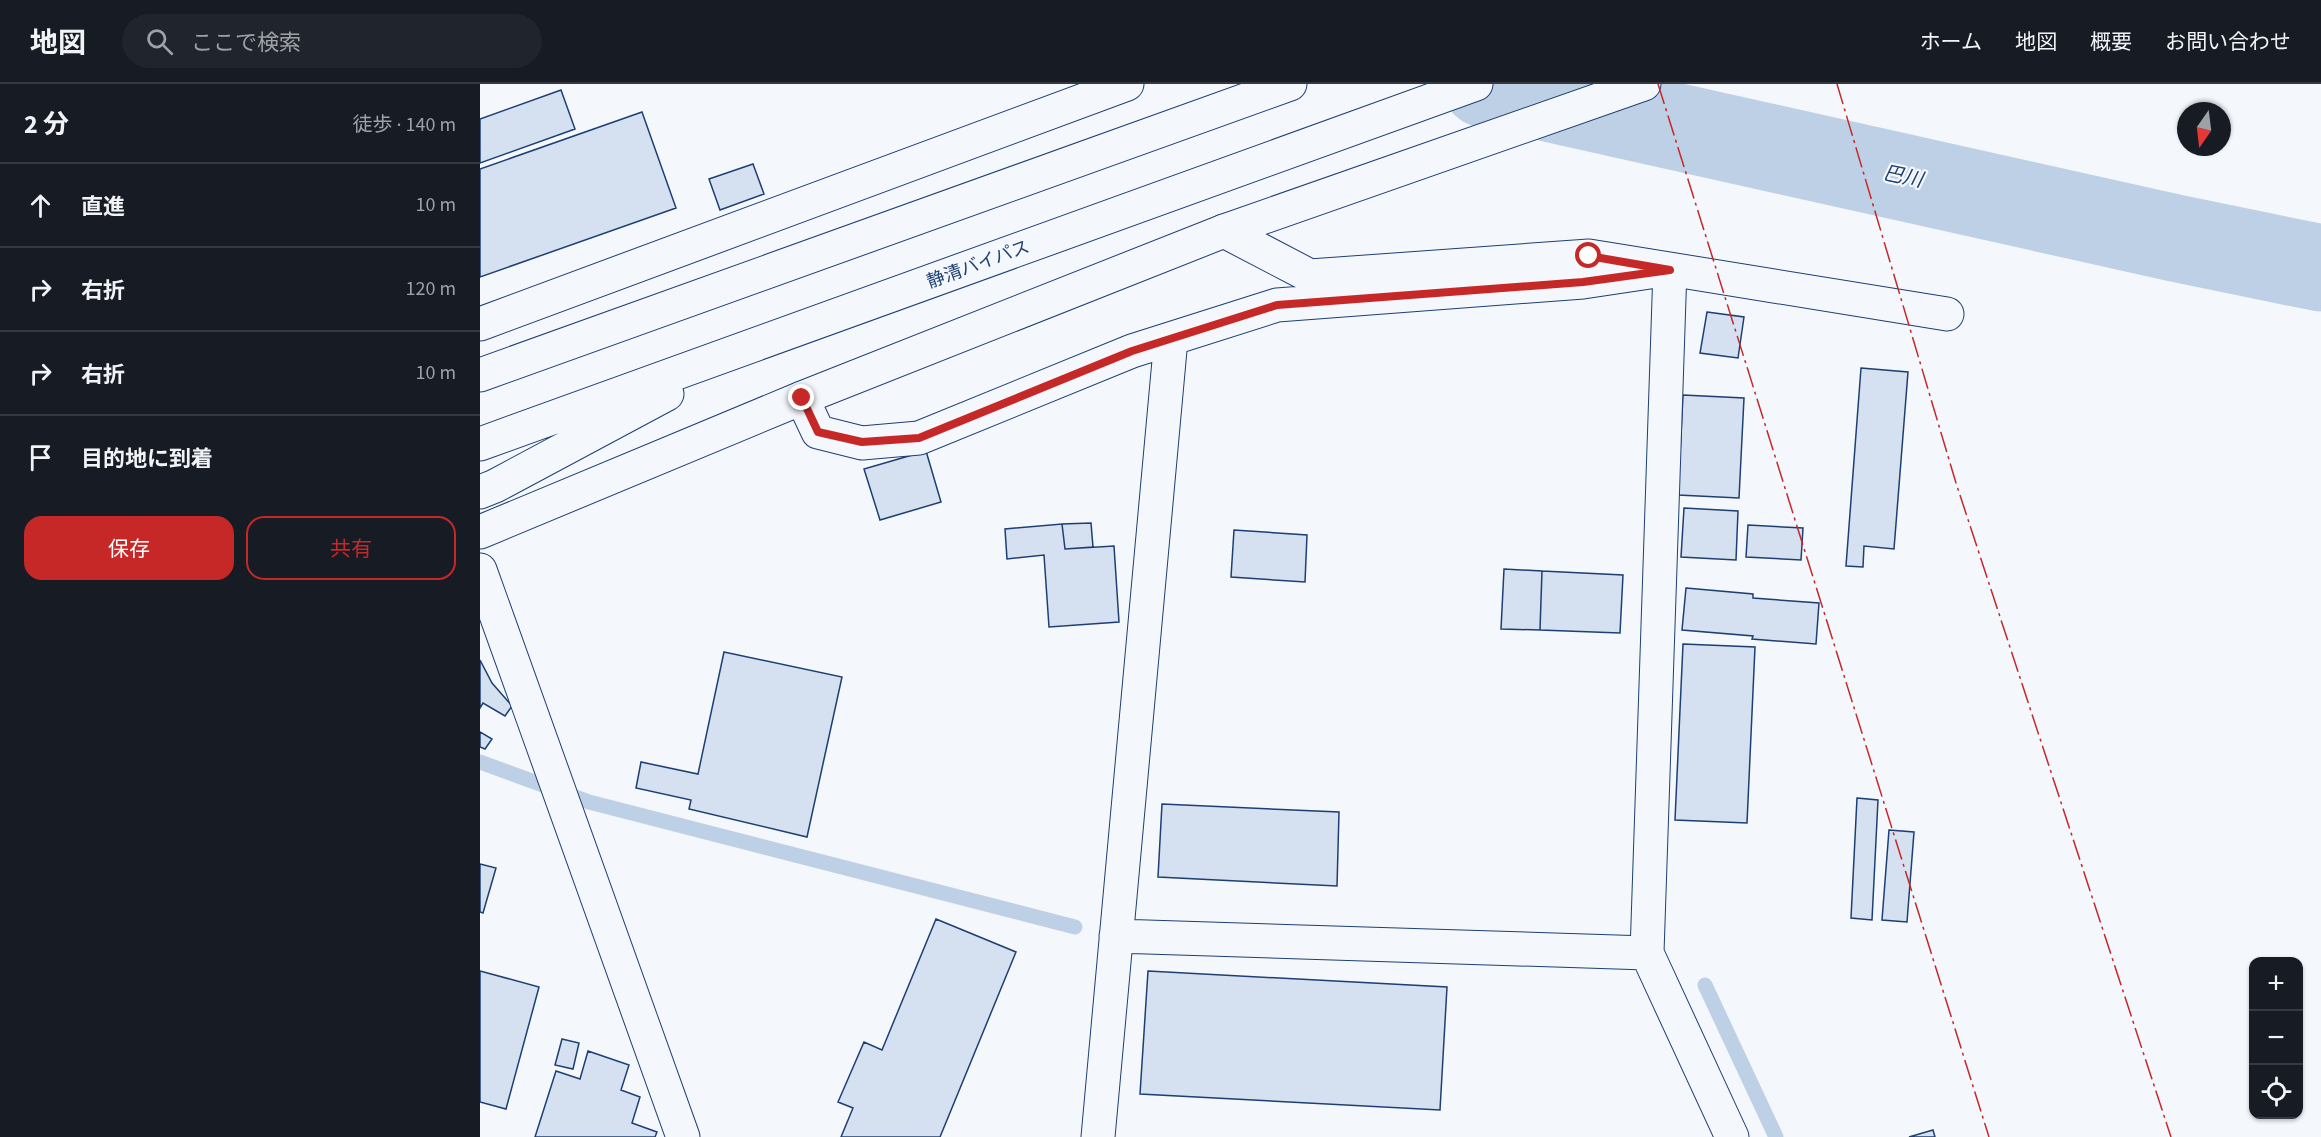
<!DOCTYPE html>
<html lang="ja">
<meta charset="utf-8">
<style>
body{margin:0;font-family:"Source Sans 3","Noto Sans JP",sans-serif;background:#20242c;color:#f1f3f6}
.controls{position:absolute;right:18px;bottom:18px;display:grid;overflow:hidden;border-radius:12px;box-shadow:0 2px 4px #0004}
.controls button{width:54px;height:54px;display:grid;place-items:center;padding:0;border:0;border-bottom:2px solid #363941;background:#171b24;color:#f1f3f6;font:30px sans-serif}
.compass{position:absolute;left:1697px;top:18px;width:54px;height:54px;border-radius:50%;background:#171b24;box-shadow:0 2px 4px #0004;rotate:194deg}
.stop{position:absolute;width:18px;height:18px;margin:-14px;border:4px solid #c62828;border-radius:50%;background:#fff}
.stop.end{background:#c62828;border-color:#fff;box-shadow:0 2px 6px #0008}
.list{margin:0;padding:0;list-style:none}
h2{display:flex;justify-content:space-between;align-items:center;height:78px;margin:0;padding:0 24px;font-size:26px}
h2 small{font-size:20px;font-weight:400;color:#9ea1a6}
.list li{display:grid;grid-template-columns:39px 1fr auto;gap:18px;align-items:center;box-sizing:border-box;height:84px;padding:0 24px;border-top:2px solid #363941}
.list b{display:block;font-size:22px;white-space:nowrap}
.list em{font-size:20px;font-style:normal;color:#9ea1a6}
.actions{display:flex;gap:12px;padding:18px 24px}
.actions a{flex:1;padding:14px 0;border:2px solid #c62828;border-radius:18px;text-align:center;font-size:21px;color:#c62828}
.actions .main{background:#c62828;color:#fff}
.icon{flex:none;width:33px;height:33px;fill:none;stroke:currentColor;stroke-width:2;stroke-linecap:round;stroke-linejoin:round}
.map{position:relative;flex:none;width:1841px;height:1053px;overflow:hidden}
header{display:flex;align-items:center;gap:36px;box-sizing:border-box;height:84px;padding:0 30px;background:#171b24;border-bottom:2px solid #363941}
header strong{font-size:28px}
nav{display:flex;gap:33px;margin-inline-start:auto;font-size:21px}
.search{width:420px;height:54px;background:#20242c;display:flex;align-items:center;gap:15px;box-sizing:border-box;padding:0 21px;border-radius:33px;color:#9ea1a6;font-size:22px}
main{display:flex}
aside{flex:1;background:#171b24}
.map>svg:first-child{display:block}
</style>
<header>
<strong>地図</strong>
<div class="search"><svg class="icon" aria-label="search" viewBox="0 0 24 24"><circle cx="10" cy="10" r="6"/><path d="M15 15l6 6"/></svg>ここで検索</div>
<nav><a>ホーム</a><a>地図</a><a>概要</a><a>お問い合わせ</a></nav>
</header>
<main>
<aside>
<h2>2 分<small>徒歩 · 140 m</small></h2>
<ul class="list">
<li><svg class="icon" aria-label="ahead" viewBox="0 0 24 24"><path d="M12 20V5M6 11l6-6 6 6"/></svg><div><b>直進</b></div><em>10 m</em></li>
<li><svg class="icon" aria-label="right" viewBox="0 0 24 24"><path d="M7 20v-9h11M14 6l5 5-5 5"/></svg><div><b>右折</b></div><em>120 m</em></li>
<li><svg class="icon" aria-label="right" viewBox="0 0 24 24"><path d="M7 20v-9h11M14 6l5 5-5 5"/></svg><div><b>右折</b></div><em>10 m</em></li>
<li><svg class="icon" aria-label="arrive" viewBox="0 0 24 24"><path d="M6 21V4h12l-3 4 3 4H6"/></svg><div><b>目的地に到着</b></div></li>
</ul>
<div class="actions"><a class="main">保存</a><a>共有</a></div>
</aside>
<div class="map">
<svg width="1841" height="1053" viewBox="0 0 1841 1053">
<rect width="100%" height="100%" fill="#f4f7fb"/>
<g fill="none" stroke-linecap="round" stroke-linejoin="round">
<!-- stream -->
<path stroke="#bed0e5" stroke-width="15" d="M0 678 109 718 595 843
M1225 901 1296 1053"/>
<!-- river -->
<path stroke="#bed0e5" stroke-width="87" d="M1005 0 1695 154 1841 184"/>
</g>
<!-- building -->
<path fill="#d5e0f0" stroke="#1d3f73" stroke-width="1.5" d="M81 6 95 45 0 79V35Z
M162 28 196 124 0 193V85Z
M273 80 284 110 240 126 229 95Z
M1227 228 1264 233 1258 274 1220 269Z
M1381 284 1428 288 1414 465 1384 462 1383 483 1366 482Z
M1203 311 1264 314 1259 414 1198 411Z
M446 367 461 418 400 436 384 385Z
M1204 424 1258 427 1256 476 1201 473Z
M611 439 613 463 585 465 582 440Z
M582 440 585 465 634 462 639 538 569 543 564 471 527 475 525 445Z
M1268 441 1323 444 1321 476 1266 473Z
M754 446 827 451 825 498 751 493Z
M1024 485 1062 487 1060 546 1021 545Z
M1062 487 1143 491 1140 549 1060 546Z
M1206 504 1273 510V514L1339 519 1336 560 1272 555 1273 552 1202 546Z
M1203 560 1275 563 1267 739 1195 736Z
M244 568 362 593 327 753 209 725 211 716 156 704 161 678 218 690Z
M0 576 12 599 32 622 25 632 3 619 0 624Z
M0 648 12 655 5 665 0 663Z
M1377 714 1398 716 1392 836 1371 834Z
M682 720 859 728 857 802 678 793Z
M1409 746 1434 748 1427 838 1402 836Z
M0 780 16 784 3 829 0 828Z
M456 835 536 868 460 1053H361L373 1024 358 1018 384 958 402 966Z
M0 887 59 903 26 1025 0 1018Z
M668 887 967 903 960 1026 660 1010Z
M82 955 99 959 93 985 75 981Z
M108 967 149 981 141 1006 160 1013 152 1039 177 1048 175 1053H55L76 987 100 995Z
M1453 1046 1455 1053H1429Z"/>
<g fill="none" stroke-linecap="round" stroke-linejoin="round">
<!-- minor casing -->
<g stroke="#1d3f73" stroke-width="35">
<path id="minor" d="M744 147 830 192 1109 172 1467 230
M322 314 338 348 382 359 439 354 652 267 797 221 1103 198 1190 185 1167 869 1252 1053
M0 486 203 1053
M636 852 1167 869
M618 1053 691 255"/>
</g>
<!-- highway casing -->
<g stroke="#1d3f73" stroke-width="35">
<path id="highway" d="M0 240 647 0
M0 291 810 0
M0 360 996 0
M0 408 15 402 187 310
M0 448 322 314 744 147 1164 0"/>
</g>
<!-- minor -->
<use href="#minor" stroke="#f4f7fb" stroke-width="33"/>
<!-- highway -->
<use href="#highway" stroke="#f4f7fb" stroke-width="33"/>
<!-- power -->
<path stroke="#c62828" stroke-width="1.5" stroke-dasharray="21 4.5 3 4.5" stroke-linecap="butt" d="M1178 0 1509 1053
M1357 0 1476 399 1691 1053"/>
</g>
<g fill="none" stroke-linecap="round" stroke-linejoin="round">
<!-- route -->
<path stroke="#c62828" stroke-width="8" d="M322 314 338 348 382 358 439 354 652 267 797 221 1103 198 1190 186 1109 172"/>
</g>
<g text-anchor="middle" stroke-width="4.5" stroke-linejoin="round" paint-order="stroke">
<!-- street labels -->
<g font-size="18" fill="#1d3f73" stroke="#f4f7fb">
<text transform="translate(498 180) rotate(-20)" y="6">静清バイパス</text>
</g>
<!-- water labels -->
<g font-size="20" font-style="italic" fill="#1d3f73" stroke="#f4f7fb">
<text transform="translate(1423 92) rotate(12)" y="7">巴川</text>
</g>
</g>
</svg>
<div class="controls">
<button>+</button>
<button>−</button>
<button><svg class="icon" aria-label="locate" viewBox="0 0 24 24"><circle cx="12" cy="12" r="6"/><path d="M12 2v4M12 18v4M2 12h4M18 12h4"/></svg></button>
</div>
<svg class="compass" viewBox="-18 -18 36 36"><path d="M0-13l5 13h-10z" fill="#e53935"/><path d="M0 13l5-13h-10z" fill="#9ea1a6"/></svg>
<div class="stop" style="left:1109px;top:172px"></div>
<div class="stop end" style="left:322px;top:314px"></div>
</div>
</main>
